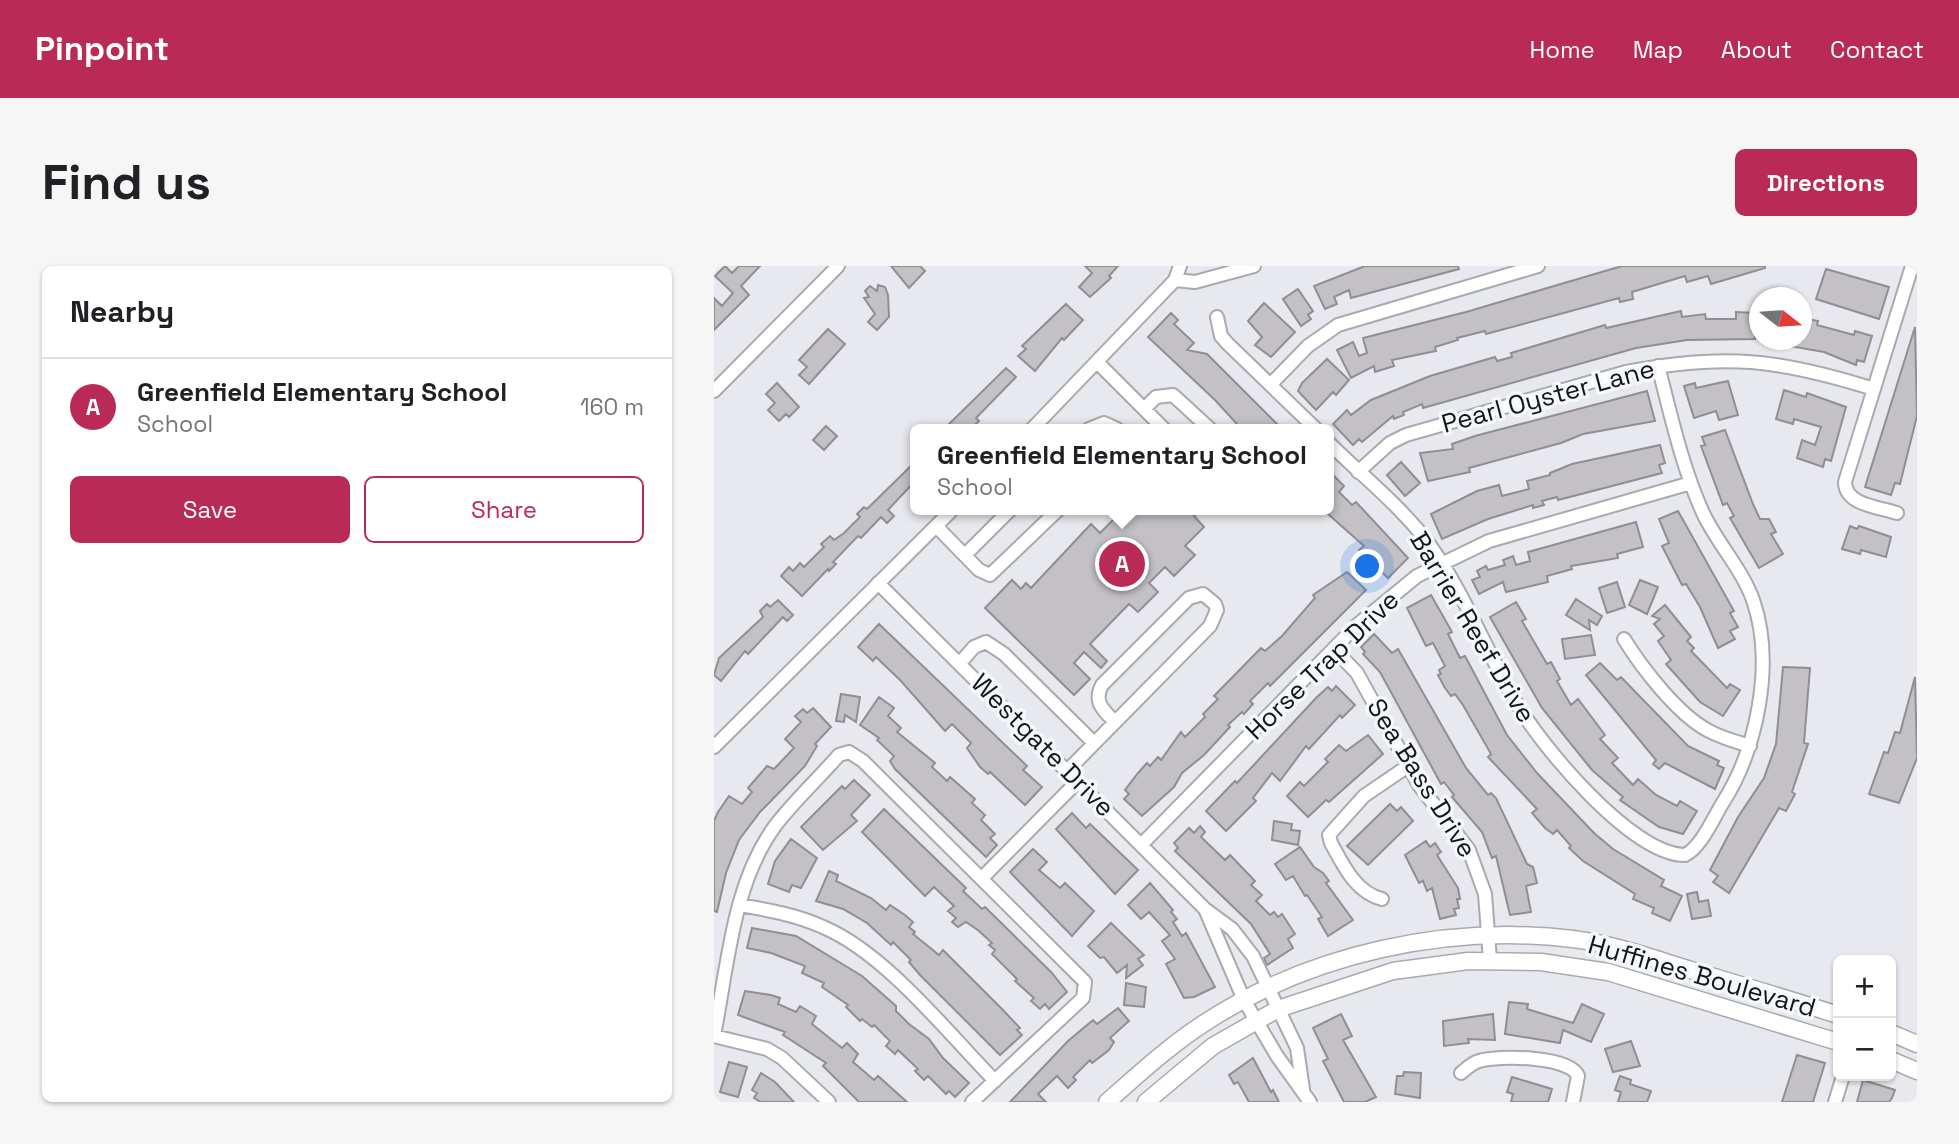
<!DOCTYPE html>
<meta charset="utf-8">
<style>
body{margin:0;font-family:"Space Grotesk",sans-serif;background:#f6f6f6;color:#202124}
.controls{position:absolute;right:21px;bottom:21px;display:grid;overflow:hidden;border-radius:10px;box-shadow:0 2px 5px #0004}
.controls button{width:63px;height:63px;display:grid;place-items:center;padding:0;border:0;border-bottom:2px solid #e0e0e0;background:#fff;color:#202124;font:35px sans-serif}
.compass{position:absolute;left:1035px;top:21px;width:63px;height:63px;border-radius:50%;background:#fff;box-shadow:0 2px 5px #0004;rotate:107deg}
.you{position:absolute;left:654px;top:301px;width:24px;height:24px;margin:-18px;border:5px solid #fff;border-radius:50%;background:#1a73e8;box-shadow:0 0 0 10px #1a73e833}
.badge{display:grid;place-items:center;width:46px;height:46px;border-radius:50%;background:#b92a57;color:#fff;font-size:23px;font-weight:700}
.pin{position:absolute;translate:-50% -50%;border:4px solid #fff;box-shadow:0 2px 7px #0006}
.popup{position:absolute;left:196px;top:158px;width:424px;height:91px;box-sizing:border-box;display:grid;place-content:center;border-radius:10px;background:#fff;filter:drop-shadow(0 2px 5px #0005);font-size:23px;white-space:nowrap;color:#757577}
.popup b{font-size:26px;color:#202124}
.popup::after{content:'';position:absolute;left:50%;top:100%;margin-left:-14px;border:14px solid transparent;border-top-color:#fff}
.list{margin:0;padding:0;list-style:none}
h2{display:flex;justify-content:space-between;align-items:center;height:91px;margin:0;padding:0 28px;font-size:30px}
h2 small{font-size:23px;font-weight:400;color:#757577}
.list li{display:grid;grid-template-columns:46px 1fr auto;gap:21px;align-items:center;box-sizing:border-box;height:98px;padding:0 28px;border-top:2px solid #e0e0e0}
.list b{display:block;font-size:26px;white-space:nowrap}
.list p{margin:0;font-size:23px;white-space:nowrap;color:#757577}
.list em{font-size:23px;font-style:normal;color:#757577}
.actions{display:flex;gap:14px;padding:21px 28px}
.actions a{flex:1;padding:16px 0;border:2px solid #b92a57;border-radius:10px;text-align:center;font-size:24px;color:#b92a57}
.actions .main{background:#b92a57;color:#fff}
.map{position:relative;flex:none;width:1203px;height:836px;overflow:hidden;border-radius:10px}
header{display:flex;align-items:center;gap:42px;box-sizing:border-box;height:98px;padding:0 35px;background:#b92a57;color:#fff}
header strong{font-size:33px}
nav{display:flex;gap:38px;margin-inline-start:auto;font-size:24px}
.intro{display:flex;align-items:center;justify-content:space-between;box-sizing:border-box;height:168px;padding:0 42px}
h1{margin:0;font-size:49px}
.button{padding:18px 32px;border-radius:10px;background:#b92a57;color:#fff;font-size:24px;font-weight:700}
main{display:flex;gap:42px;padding:0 42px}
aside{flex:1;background:#fff;border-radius:10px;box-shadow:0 2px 5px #0004}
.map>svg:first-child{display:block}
</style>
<header>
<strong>Pinpoint</strong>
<nav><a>Home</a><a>Map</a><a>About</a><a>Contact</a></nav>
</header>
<div class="intro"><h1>Find us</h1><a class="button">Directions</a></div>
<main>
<aside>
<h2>Nearby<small></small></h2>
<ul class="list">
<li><span class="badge">A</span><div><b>Greenfield Elementary School</b><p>School</p></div><em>160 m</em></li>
</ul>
<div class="actions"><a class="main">Save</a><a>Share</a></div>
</aside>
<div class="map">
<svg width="1203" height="836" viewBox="0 0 1203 836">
<rect width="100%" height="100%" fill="#e7e9ee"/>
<!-- building -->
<path fill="#c3c1c6" stroke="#908e93" stroke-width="2" d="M11 0 18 7 25 0H46L27 20 35 29 0 64V32L8 40 19 27 1 10Z
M177 0H206L211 5 195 22Z
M371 0H404L395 10 397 12 376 31 365 21 378 7Z
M651 0H744L745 3 637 32 635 24 620 31 623 38 611 43 600 20Z
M908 0H1051V2L997 18 994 10 973 16 971 10 918 26 919 33 906 36 905 32 772 68 771 65 743 72 744 74 721 81 722 85 678 94 680 100 661 106 660 100 637 112 623 84 639 76 645 90 653 87 649 72 752 46Z
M1112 3 1175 21 1165 53 1102 33Z
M164 19 171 21 174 29 175 51 163 64 154 56 161 48 150 32 155 31 151 25 156 20 163 25Z
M584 23 599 45 594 49 597 53 587 60 569 33Z
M550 37 581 66 557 91 541 79 548 71 534 55Z
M352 38 369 54 350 74 348 72 321 105 304 90 312 83 308 80Z
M967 45 968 51 991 48 992 53H1022V46L1042 47 1041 73 973 74 922 82 709 142 708 138 689 146 690 149 680 153 679 150 648 176 645 173 639 179 619 158 633 144 637 149 657 134 716 110 781 91 783 95 798 91 797 87 891 59 892 62Z
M457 47 464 54 460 58 480 77 473 84 493 88 568 163H518L523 158 501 134 434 71Z
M1088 52 1104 55 1103 59 1140 69 1141 65 1158 70 1150 96 1143 94 1142 99 1110 86 1064 78V74H1088Z
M1201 61 1203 150 1186 218 1181 217 1177 229 1151 221Z
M114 63 131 78 95 118 85 109 93 101 85 94Z
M613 93 635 114 622 129 619 126 602 144 584 125 588 117Z
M292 102 302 111 262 152 265 155 257 163H230Z
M1014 115 1024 149 1005 154 1002 145 980 152 970 120 981 117 982 122Z
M63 117 85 141 75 151 72 148 65 155 54 144 61 137 52 128Z
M1070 124 1092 131 1093 127 1132 141 1117 195 1111 193 1109 201 1083 192 1088 174 1101 179 1107 161 1080 153 1079 158 1062 153Z
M933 125 941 155 869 168 847 177 755 202 756 206 714 215 706 187 739 183 738 178 761 170Z
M112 160 123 170 110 184 99 174Z
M1011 164 1039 238 1046 253H1055L1062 266 1057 268 1069 288 1045 302 1016 252 1020 250 1013 237 1009 239 987 180 991 179 988 171Z
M946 179 951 197 945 199 948 207 844 234 843 231 828 235 830 239 819 242V239L774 253 728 273 717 248 763 225 785 219 788 230 815 223 813 215 836 209V207L858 198Z
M201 196V215L174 244 180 250 173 257 167 251 147 272 144 270 119 296 122 298 115 305 114 303 88 330 67 310 75 301 79 305 86 297 90 301 110 281 107 278 116 270 120 274 130 267 146 251 143 248 150 241 153 243Z
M687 196 706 217 691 230 673 209Z
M620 210 630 220 625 226 638 239 642 236 694 292 674 312 645 284 650 280 614 248V215Z
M393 244H486L480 250 490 261 471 280 481 289 460 310 451 301 435 317 444 326 424 346 415 338 376 378 393 395 387 402 370 386 360 397 376 413 360 429 271 342 298 314 307 323 312 317 317 322 377 258 386 267 401 252Z
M964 245 1020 345 1016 347 1024 361 1016 365 1021 373 1004 382 986 341 972 318 968 319 948 280 955 277 945 253Z
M922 256 929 281 903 288 904 292 857 300 858 303 833 310 834 316 792 326 789 316 765 328 758 314 766 311 763 305 772 300 774 304 791 299 789 294 799 290 802 299 816 295 814 286Z
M1136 260 1143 263 1145 260 1177 271 1172 291 1147 284 1146 288 1128 283Z
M633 306 652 324 556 420 554 417 536 435 539 438 530 448 528 446 514 459 516 461 490 489 468 507 460 521 428 550 410 533 415 528 411 524 424 507 433 497 436 500 444 491 447 494 467 466 471 471 491 451 489 448 504 433 500 430 547 382 551 385 568 370 601 332 599 329Z
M926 314 944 321 933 348 915 339Z
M903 316 911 341 893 347 885 322Z
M717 329 738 366 734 368 746 392 751 390 793 469 823 507 880 567 899 583 950 614 947 620 968 630 956 655 938 647 940 642 919 633 921 628 869 595 855 582 857 580 843 564 839 568 831 562 818 547 823 543 774 491 777 488 749 439 741 428 737 430 731 422 724 409 727 408 725 404 731 400 719 377 712 380 693 342Z
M862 333 888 350 883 359 875 354 876 364 852 349Z
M64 334 79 349 73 355 69 351 34 388 31 385 7 415 0 409 5 392 49 351 46 345 53 338 56 341Z
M802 336 812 353 808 355 833 398 837 396 846 413 843 415 857 439 864 433 891 469 886 473 904 492 898 497 919 519 924 513 942 529 963 540 966 535 983 545 969 568 945 561 906 534 909 531 878 504 828 442 776 351Z
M951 339 977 371 973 375 980 382 977 385 1013 422 1016 418 1026 424 1009 450 986 436 952 398 957 394 944 375 950 370 940 358 946 353 938 350Z
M165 358 313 500 309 504 328 521 311 539 276 506 274 508 266 501 253 482 257 477 238 458 231 465 187 415 162 391 159 395 144 381Z
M660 368 678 387 684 383 752 502 774 529 777 527 782 532 813 598 819 601 823 617 812 620 817 646 796 649 782 590 778 592 768 566 738 531 740 529 730 516 727 518 666 406 649 388 651 386 647 381Z
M877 369 881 389 851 393 848 373Z
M886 397 903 414 907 411 974 480 1005 495 1003 499 1010 502 1001 523 951 497 945 503 939 498 942 494 872 409Z
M1069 401 1096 402 1090 477 1094 478 1078 526 1081 528 1072 545 1065 542 1015 627 999 616 1004 610 996 604 1024 551 1050 512 1062 478Z
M1201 411 1203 492 1185 537 1155 528 1170 486 1174 487 1181 466 1186 467Z
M622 420 641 439 628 452 626 449 595 483 592 480 566 515 558 507 539 532 542 535 512 565 492 545 521 515 523 517 602 432 614 421 618 425Z
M127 428 146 431 142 456 131 449 130 456 122 455Z
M165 431 180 442 174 450 187 462 183 466 221 497 218 501 233 515 236 511 261 533 258 537 271 549 267 554 281 568 276 572 283 579 272 591 181 503 176 495 180 490 163 474 165 472 146 459Z
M99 442 117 461 101 478 103 480 91 500 46 546 25 574 12 607 3 646 0 645V555L4 546 15 530 28 538 38 526 34 522 53 500 60 503 80 482 71 473 87 456 81 450 89 443 93 447Z
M654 469 669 488 615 536 612 534 594 551 573 530 586 516 590 520 614 496 611 493 625 479 632 485Z
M140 514 156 529 137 549 143 555 109 584 87 561 128 520 131 523Z
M676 538 683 545 687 541 699 555 654 599 633 580Z
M170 543 252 622 249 625 268 643 271 641 337 706 353 726 335 743 331 738 326 743 317 735 320 732 301 715 303 713 278 688 281 684 275 679 278 677 265 665 252 656 244 661 238 656 242 652 234 645 240 640 220 621 211 630 148 566Z
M358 547 372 562 376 558 424 604 401 628 342 563Z
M560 555 578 558 577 564 586 565 584 579 558 574Z
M486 560 491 566 487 571 511 594 516 589 541 615 537 619 548 629 542 635 556 649 560 646 564 651 568 648 581 668 574 673 579 682 553 699 550 692 556 688 537 658 461 585 464 582 460 577 475 562 480 567Z
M77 573 103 592 87 622 78 619 75 626 54 618 61 595Z
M712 575 716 581 721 577 727 586 723 589 744 622 746 633H743L745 642 740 643 742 649 726 653 718 622 713 625 709 615 705 617 691 589Z
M586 581 600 601 609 607 615 615 612 617 639 654 614 670 604 653 608 651 593 629 591 630 579 610 572 614 561 598Z
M319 583 333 596 325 604 346 622 351 617 380 645 358 670 296 606Z
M115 605 124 609 122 615 157 632 172 644 176 639 191 649 199 656 195 661 201 666 199 668 225 689 229 684 287 742 306 762 303 764 308 769 286 789 206 709 195 696 197 694 179 676 177 679 153 657 129 643 102 635Z
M436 617 459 644 457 646 463 653 459 656 468 670 472 667 501 721 480 731 470 732 452 698 461 693 448 675 456 669 435 646 427 653 414 639Z
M983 626 985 636 994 634 997 650 978 653 973 628Z
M397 657 430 689 424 693 429 699 412 712 413 699 403 707 390 691 386 692 374 680Z
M38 662 82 670 148 710 182 740V745L195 758 215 773 229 792 255 817 241 831 235 825 232 828 214 810 210 814 201 805 204 803 184 784 181 788 172 780 176 775 160 759 158 761 148 753 146 755 132 741 134 739 108 721 110 717 88 707 91 700 57 687 33 682Z
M412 717 432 721 430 741 410 739Z
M31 725 57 729 66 732 64 738 82 746 86 740 102 750 98 758 128 782 133 777 144 788 139 796 160 814 164 810 193 836H145L109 800 112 797 69 769 71 766 24 749Z
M795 736 814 738 813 743 859 757 868 738 890 748 877 776 849 764 846 777 791 768Z
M404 742 415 755 396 772 400 776 395 784 378 797 376 794 359 811 362 814 354 822 343 810 324 828 332 836H296L354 775 379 754 383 758Z
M627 748 638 770 629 774 662 831 651 836H630L609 795 614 793 599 762Z
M779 748 781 774 754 773 755 777 730 780 729 755Z
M917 775 926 800 899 806 891 783Z
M1083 789 1111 797 1099 836H1068Z
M539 792 557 826 559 824 565 836H535L524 816 520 818 515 809Z
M15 796 33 801 24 831 6 826Z
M690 806 707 807 706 832 681 828 683 810H689Z
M47 807 61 816 80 836H47L40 832 43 827 38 824Z
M906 810 917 814 916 818 937 825 933 836H904L907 826 901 824Z
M798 811 838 823 834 836H797L799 828 793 826Z
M1149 814 1181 824 1178 832 1175 836H1143Z"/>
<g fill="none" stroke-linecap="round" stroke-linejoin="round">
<!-- minor casing -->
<g stroke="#a8aaaf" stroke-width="16">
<path id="minor" d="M461 14 481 16 540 0
M503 51 507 70 513 77 602 163
M384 97 450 163
M557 118 594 80 624 59 824 0
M0 125 124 0
M430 143 442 131 459 129 496 163
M318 163 461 14 466 0
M375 163 390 157 403 163
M614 176C647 209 687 240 715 278 750 326 772 385 802 436 827 480 918 589 971 589 987 581 999 553 1008 538 1043 484 1061 397 1039 334 1028 303 1003 277 989 247 968 201 957 149 944 100
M644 206 676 177 692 169 912 106C1010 87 1065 93 1160 123
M1183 247C1165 241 1131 239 1131 216L1198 0
M222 260 265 304 276 309 344 244
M251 289 296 244
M164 317 491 643 518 663 539 690 583 782 589 823
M910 373C928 402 964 449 995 465 1008 472 1023 476 1036 480
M620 383 643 407 705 519 755 584 771 628 776 694
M246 397 260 381 272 376 290 388 380 477
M0 481 238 244
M354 504 496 360 503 344 501 338 489 328 475 332 388 419C379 436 389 444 401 456
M429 577 642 360 703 310 775 275 977 217
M269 611 364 515
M668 633C642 627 629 599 617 577L615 569 650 530 694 500
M26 639C54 644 83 649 109 661 171 687 233 766 281 815
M491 643 530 734 563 790 596 836
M0 769C14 700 18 619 61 560 80 535 104 513 125 489L135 486 149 495 371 716 369 732 258 836
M0 770 53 783 68 792 115 836
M747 807C753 802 758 797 765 795 785 789 856 790 864 810L859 836
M1121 836 1129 810"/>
</g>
<!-- major casing -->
<g stroke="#a8aaaf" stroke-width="19">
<path id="major" d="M1177 767 1203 778
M1177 794 1203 805
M393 836C425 808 456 779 492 756 598 687 733 658 859 673 899 678 938 692 977 704 1026 719 1075 733 1124 749
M432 836 499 780 564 743 679 705 754 695 827 696 894 706 1124 776"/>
</g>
<!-- minor -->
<use href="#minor" stroke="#fff" stroke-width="12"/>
<!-- major -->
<use href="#major" stroke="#fff" stroke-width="16"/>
</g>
<g text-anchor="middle" stroke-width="7" stroke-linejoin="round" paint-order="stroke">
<!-- street labels -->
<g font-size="26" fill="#141517" stroke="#f4f7fc">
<text transform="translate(834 130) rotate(-15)" y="9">Pearl Oyster Lane</text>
<text transform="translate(759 361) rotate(59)" y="9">Barrier Reef Drive</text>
<text transform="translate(608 399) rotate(-44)" y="9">Horse Trap Drive</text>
<text transform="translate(329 479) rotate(45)" y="9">Westgate Drive</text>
<text transform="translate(708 512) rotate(58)" y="9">Sea Bass Drive</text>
<text transform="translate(988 710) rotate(16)" y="9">Huffines Boulevard</text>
</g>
</g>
</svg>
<div class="controls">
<button>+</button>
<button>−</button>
</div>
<svg class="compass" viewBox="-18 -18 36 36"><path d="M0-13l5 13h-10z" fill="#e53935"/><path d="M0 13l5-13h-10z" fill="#757577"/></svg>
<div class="you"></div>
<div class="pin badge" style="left:408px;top:298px">A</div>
<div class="popup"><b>Greenfield Elementary School</b>School</div>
</div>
</main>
